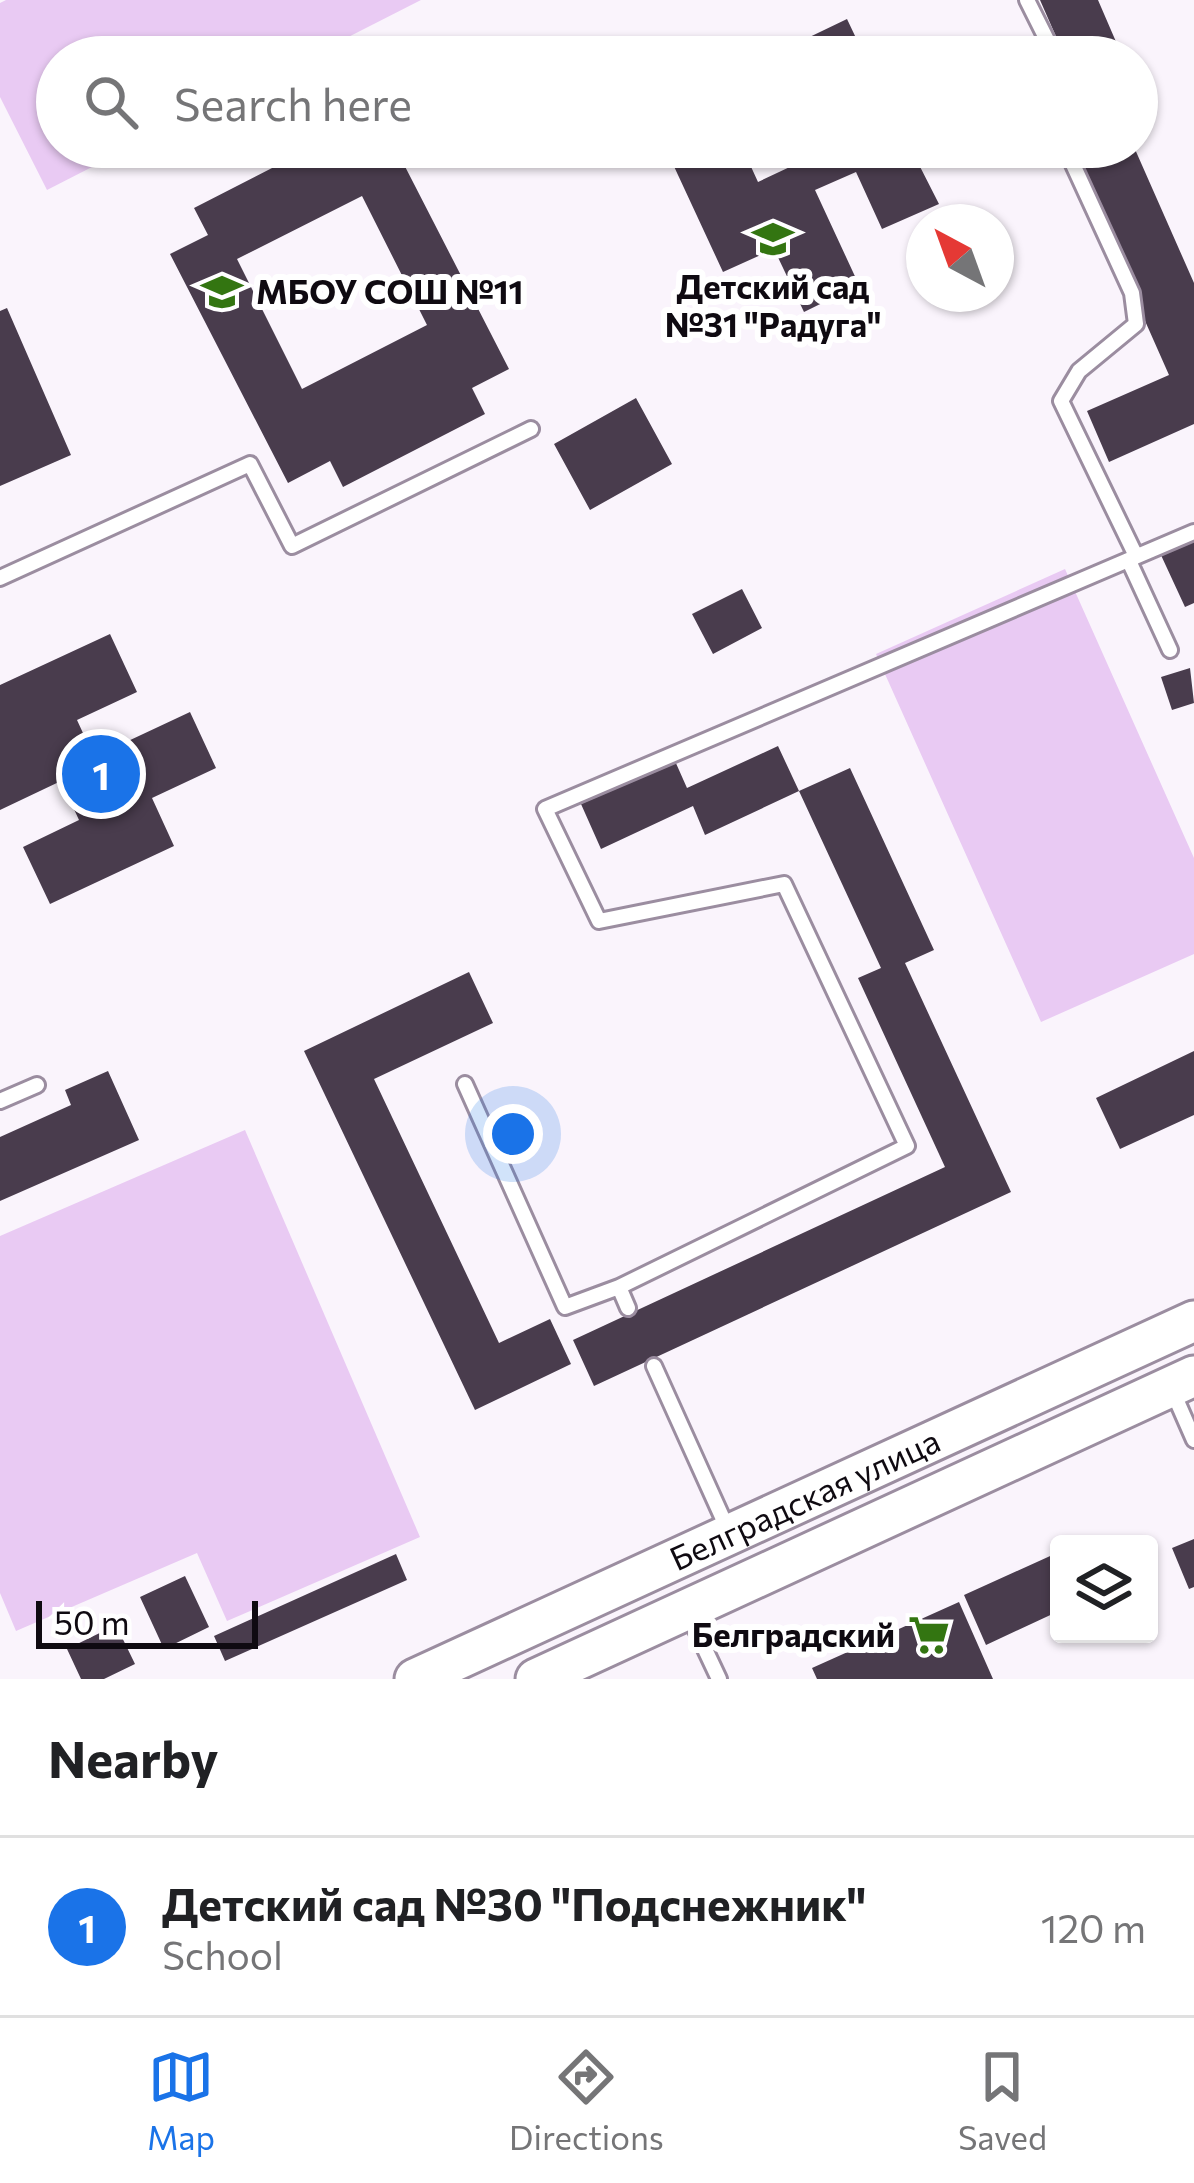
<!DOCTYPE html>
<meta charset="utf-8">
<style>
body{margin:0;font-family:Commissioner,sans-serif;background:#f2f2f2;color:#202124}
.controls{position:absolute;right:36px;bottom:36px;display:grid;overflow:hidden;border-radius:12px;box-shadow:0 3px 9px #0004}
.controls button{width:108px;height:108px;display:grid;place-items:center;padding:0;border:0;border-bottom:3px solid #e0e0e0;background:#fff;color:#202124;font:60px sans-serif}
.compass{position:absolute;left:906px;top:204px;width:108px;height:108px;border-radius:50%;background:#fff;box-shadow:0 3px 9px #0004;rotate:319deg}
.scale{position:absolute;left:36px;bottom:30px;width:222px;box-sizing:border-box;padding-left:12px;border:6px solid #0f0a11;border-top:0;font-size:33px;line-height:42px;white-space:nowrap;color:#0f0a11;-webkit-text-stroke:9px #fff;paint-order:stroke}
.you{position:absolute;left:513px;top:1134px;width:42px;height:42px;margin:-30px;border:9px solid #fff;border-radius:50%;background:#1a73e8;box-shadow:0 0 0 18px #1a73e833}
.badge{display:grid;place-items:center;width:78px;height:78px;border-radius:50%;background:#1a73e8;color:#fff;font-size:39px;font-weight:700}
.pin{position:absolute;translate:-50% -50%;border:6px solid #fff;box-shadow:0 3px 12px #0006}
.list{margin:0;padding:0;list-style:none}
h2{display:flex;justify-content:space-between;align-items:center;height:156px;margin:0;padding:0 48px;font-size:51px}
h2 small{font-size:39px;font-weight:400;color:#757577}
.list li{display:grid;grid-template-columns:78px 1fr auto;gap:36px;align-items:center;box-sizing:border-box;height:180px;padding:0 48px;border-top:3px solid #e0e0e0}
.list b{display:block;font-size:45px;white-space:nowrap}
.list p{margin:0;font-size:39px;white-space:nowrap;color:#757577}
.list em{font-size:39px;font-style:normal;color:#757577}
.icon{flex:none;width:66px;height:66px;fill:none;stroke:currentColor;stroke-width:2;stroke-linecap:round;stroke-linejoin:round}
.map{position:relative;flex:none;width:1194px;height:1679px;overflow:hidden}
.search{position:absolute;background:#fff;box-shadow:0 3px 9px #0004;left:36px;right:36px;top:36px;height:132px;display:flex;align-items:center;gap:30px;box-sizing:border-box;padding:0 42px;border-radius:66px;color:#757577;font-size:45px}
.sheet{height:336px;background:#fff}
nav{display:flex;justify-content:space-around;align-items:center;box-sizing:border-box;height:168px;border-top:3px solid #e0e0e0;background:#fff;font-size:33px;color:#757577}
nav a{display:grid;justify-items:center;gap:6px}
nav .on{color:#1a73e8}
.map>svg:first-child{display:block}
</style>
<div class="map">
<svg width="1194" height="1679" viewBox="0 0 1194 1679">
<rect width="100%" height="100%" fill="#faf4fc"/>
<!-- green -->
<path fill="#e9caf3" d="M6 0H421L309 57H57V147H131L47 190 0 97V3Z
M1065 569 1194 858V954L1041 1022 876 654Z
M245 1130 420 1537 227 1621 197 1553 16 1631 0 1593V1236Z"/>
<!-- building -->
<path fill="#493c4d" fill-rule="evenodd" d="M1040 0H1098L1120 51 1106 57H1065Z
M847 19 865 57H768Z
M313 147H350L354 153 365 147H395L509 369 472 388 485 414 343 487 330 461 288 483 170 254 208 235 194 208ZM362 196 427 325 302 389 237 259Z
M665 147H742L758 182 794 165 785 147H910L939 204 882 229 856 172 815 190 859 285 804 312 774 249 723 272Z
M1068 147H1134L1194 283V424L1109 462 1087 411 1169 375Z
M7 308 71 455 0 486V311Z
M636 398 672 464 590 510 554 444Z
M1194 537V603L1185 607 1160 553Z
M742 589 762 628 713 654 692 614Z
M110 634 137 692 77 720 94 757 190 712 216 768 152 798 174 846 50 904 23 847 79 820 61 781 0 810V685Z
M1190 668 1194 703 1172 710 1161 677Z
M778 746 799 791 705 835 693 806 601 849 581 804 675 761 687 788Z
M850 768 934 950 905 963 1011 1192 594 1386 573 1340 945 1167 858 978 881 968 799 791Z
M469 972 493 1023 374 1079 499 1343 550 1319 571 1364 475 1410 304 1051Z
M1194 1051V1115L1120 1149 1096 1098Z
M108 1071 139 1140 0 1201V1137L71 1105 65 1090Z
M1194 1539V1587L1189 1589 1172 1548Z
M1059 1552V1611L986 1645 964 1595Z
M396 1554 407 1580 225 1661 214 1636Z
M185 1576 209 1627 164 1649 140 1597Z
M959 1602 993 1679H817L812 1668Z
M116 1625 135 1664 104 1679H81L67 1649Z"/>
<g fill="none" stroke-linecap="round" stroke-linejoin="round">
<!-- lane casing -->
<g stroke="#9b8da0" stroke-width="20">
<path id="lane" d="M1027 0 1048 42 1042 57
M1065 147 1132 293 1136 324 1079 371 1061 401 1136 556
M1129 561 1170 650
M0 578 250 464 292 546 531 429
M465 1084 565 1307 619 1287
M0 1101 37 1085
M628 1308 619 1287 907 1146 784 884 599 921 545 809 1194 532
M654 1366 728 1530
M1173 1392 1194 1440
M688 1613 719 1679"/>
</g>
<!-- secondary casing -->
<g stroke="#9b8da0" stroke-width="45">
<g id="secondary">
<path id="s1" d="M415 1679 1194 1321"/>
<path d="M536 1679 1194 1376"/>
</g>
</g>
<!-- lane -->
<use href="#lane" stroke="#fff" stroke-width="14"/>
<!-- secondary -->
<use href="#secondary" stroke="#fff" stroke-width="39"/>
</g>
<!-- icons -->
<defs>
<g id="school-bare" transform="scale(3.24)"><path d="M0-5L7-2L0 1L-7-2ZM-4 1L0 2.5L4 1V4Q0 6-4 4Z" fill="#337511" stroke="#fff" stroke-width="2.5" paint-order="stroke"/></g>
<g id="supermarket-bare" transform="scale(3.24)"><path d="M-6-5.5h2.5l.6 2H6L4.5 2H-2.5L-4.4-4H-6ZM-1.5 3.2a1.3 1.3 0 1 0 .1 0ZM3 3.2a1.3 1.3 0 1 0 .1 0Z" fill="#337511" stroke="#fff" stroke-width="2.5" paint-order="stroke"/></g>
</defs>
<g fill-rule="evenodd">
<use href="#school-bare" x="773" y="239"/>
<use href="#school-bare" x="222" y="292"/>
<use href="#supermarket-bare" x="929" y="1635"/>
</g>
<g text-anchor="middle" stroke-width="12" stroke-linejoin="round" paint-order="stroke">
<!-- poi labels -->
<g font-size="33" font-weight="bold" fill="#0f0a11" stroke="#fff">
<text x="773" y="299">Детский сад<tspan x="773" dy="38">№31 "Радуга"</tspan></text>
<text x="256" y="304" text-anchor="start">МБОУ СОШ №11</text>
<text x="895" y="1647" text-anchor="end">Белградский</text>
</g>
<!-- street labels -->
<g font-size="33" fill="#0f0a11" stroke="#fff">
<text dy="12" stroke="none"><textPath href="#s1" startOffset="429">Белградская улица</textPath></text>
</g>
</g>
</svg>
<div class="controls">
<button><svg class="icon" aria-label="layers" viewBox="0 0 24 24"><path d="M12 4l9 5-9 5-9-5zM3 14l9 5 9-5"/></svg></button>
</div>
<svg class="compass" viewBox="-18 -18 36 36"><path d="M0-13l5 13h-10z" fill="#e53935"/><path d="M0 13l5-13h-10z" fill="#757577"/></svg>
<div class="scale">50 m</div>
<div class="you"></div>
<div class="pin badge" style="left:101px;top:774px">1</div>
<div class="search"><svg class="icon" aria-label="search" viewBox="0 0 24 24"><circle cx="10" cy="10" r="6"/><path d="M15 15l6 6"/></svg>Search here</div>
</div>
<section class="sheet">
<h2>Nearby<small></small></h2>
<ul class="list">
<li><span class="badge">1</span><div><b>Детский сад №30 &quot;Подснежник&quot;</b><p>School</p></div><em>120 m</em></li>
</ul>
</section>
<nav>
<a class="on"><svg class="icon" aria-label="map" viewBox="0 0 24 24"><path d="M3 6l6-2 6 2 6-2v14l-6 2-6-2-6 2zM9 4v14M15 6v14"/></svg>Map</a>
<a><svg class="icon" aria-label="directions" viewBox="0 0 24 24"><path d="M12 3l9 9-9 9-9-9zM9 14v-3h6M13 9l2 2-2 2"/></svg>Directions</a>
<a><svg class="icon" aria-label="saved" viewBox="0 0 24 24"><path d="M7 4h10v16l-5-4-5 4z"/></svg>Saved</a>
</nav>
